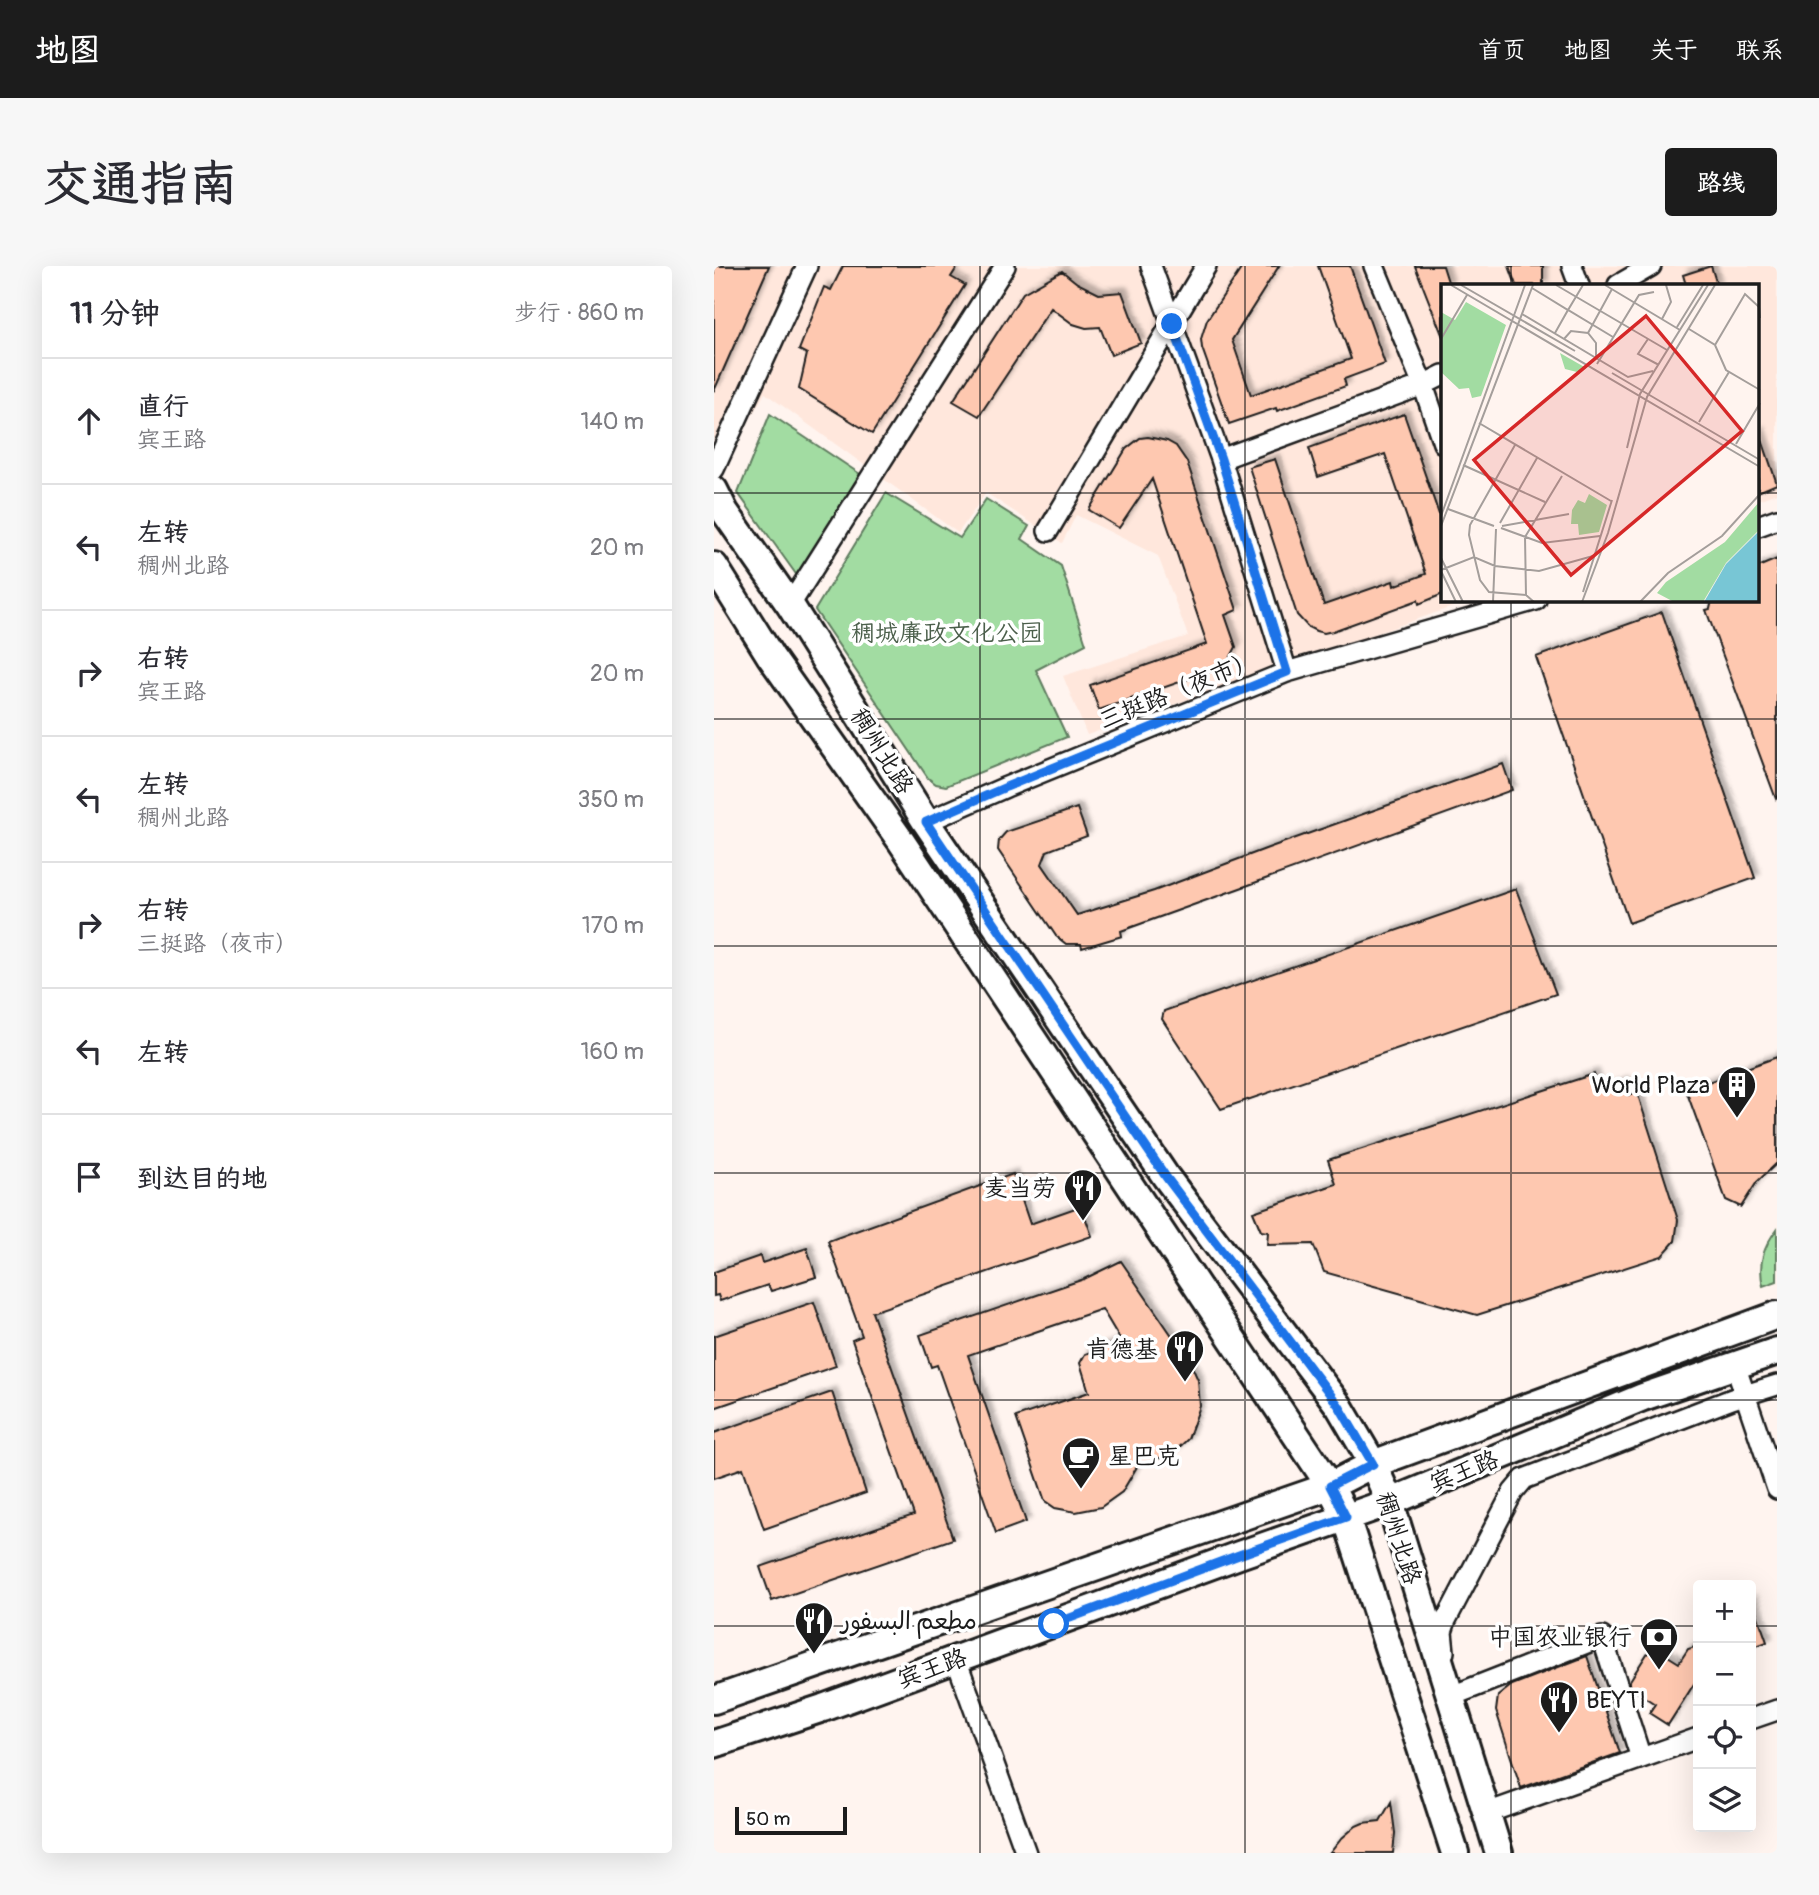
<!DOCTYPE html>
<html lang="zh">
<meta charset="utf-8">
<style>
body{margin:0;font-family:Pangolin,"Playpen Sans Arabic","LXGW WenKai TC",sans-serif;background:#f7f7f7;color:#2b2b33}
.controls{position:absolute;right:21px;bottom:21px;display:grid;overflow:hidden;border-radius:7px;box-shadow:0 7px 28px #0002}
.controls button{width:63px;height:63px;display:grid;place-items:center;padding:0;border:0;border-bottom:2px solid #e1e1e2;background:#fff;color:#2b2b33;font:35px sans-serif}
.scale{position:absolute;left:21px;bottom:18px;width:112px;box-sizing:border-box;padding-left:7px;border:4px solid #1c1c1c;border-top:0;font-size:19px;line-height:24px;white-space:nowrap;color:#1c1c1c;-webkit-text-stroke:5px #fff;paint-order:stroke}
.stop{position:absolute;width:21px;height:21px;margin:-16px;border:5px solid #1a73e8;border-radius:50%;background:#fff}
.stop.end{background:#1a73e8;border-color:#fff;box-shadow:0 2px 7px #0008}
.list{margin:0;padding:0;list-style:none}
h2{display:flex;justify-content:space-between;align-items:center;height:91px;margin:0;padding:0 28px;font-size:30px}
h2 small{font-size:23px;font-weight:400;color:#7c7c81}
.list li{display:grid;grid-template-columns:46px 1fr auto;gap:21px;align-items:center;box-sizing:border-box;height:126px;padding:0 28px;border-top:2px solid #e1e1e2}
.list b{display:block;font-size:26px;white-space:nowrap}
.list p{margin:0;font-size:23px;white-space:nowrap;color:#7c7c81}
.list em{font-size:23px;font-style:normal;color:#7c7c81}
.icon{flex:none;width:38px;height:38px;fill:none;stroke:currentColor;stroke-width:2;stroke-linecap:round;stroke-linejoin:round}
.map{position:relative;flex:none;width:1063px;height:1587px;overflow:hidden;border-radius:7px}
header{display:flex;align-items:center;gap:42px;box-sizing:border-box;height:98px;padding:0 35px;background:#1c1c1c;color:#fff}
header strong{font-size:33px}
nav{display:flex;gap:38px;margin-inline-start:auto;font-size:24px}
.intro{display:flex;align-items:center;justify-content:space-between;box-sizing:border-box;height:168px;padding:0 42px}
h1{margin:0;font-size:49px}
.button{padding:18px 32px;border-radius:7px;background:#1c1c1c;color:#fff;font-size:24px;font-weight:700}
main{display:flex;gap:42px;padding:0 42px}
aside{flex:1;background:#fff;border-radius:7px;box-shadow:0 7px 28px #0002}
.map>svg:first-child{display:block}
</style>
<header>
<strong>地图</strong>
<nav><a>首页</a><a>地图</a><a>关于</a><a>联系</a></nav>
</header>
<div class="intro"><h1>交通指南</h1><a class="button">路线</a></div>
<main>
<aside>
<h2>11 分钟<small>步行 · 860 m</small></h2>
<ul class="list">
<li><svg class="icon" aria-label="ahead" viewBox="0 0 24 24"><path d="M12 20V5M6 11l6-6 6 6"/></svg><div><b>直行</b><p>宾王路</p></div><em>140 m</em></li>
<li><svg class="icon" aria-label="left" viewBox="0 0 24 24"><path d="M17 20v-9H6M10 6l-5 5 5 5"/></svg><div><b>左转</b><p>稠州北路</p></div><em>20 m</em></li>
<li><svg class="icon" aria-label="right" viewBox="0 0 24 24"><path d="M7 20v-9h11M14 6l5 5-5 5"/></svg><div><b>右转</b><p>宾王路</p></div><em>20 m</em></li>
<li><svg class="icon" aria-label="left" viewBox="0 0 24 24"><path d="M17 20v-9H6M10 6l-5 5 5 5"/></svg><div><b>左转</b><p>稠州北路</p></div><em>350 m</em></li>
<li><svg class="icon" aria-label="right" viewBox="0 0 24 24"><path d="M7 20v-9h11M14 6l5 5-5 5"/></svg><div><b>右转</b><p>三挺路（夜市）</p></div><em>170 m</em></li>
<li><svg class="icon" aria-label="left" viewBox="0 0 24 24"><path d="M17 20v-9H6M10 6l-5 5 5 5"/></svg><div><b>左转</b></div><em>160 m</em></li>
<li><svg class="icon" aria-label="arrive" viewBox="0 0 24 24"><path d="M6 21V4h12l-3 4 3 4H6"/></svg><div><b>到达目的地</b></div></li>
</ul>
</aside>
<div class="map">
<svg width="1063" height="1587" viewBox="0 0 1063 1587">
<defs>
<filter id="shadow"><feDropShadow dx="4.5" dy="-4.5" stdDeviation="2" flood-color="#0004"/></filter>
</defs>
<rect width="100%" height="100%" fill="#fff4ef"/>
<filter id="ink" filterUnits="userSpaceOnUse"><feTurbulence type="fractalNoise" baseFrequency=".0143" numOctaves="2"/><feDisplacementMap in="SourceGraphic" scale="14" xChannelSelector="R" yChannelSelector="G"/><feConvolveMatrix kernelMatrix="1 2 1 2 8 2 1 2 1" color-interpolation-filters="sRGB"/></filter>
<g filter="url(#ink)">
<!-- built -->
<path fill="#ffe7dc" d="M0 0H1063V227L1044 234V19H729V334H758L373 469 349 410 474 370 444 290 362 249 348 277 272 227 244 267 51 127 28 166 0 177Z"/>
<!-- green -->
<path fill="#a2dca2" stroke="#5f7c5f" stroke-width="2" d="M56 148 146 208 84 311 24 227Z
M172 227 246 272 272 233 315 260 308 273 347 300 372 378 322 404 353 471 232 520 222 518 214 512 101 344Z
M1063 963V1015L1049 1020C1044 998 1049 981 1063 963Z"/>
<!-- building -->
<path fill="#fec8b0" stroke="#1c1c1c" stroke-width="2" filter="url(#shadow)" d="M0 0H55L0 125Z
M129 0H244L237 11 251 19 158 168 85 123 93 88 85 84 110 21 117 24Z
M529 0H565L518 74 537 129 637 93 604 0H636L671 98 630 113 632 120 563 145 562 142 515 158 488 82 487 73 493 54Z
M701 0H729L735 19H729V71Z
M795 0H829V19H802Z
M997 0 1003 19H972L969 9Z
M348 5 363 17 385 28 408 26 427 77 397 89 386 61 372 62 359 58 337 42 265 150 239 135 309 27Z
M690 148 729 260V328L705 338 704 334 619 365 610 367 602 365 594 361 583 349 535 201 561 193 610 339 679 315 680 320 712 308 671 188 604 211 595 182Z
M1045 165 1063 218 1044 226V166Z
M434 171 453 175 462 180 473 196 523 344 511 349 522 381 512 400 385 444 376 419 493 378 438 213 405 262 375 244 412 183 426 172Z
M1063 293V532L1062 533 992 344 996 343 998 334H1044V301Z
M948 346 1041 612 915 657 822 391Z
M789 498 798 524 407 665 408 670 368 682 367 678H352L342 670 284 584 285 574 292 566 363 542 373 570 333 585 328 598 363 649 440 625 554 582Z
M802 623 842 728 507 843 448 753 450 745Z
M1063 791V897L1043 916 1027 941 1012 934 972 824Z
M880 808 885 824 910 815 915 829 923 826 964 954 961 975 948 990 763 1049 610 1006 599 978 553 979 554 966 547 965 539 946 622 918 614 894Z
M299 908 316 958 367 940 378 970 158 1046 239 1273 58 1335 46 1301 200 1249 138 1074 148 1070 114 975Z
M93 982 102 1011 57 1025 54 1019 6 1035 4 1029 0 1030V1006L46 990 48 997Z
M407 995 476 1096 484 1114 486 1140 474 1173 458 1188 424 1199 408 1226 387 1241 362 1246 341 1242 331 1235 302 1151 375 1126 366 1097 371 1088 407 1075 388 1043 254 1089 312 1256 282 1267 223 1099 217 1101 206 1069 370 1013Z
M100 1036 122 1100 0 1142V1070Z
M118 1126 152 1227 50 1263 29 1202 0 1212V1167Z
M1038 1334 1053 1376 1037 1382V1335Z
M938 1380 965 1397 974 1383 984 1380V1421L980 1418 954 1459 935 1447 941 1438 918 1423 915 1416Z
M873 1390 906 1487 807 1522 782 1445 784 1430 798 1419Z
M677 1536 681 1567 679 1587H616L628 1572 642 1560 649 1557 666 1555Z"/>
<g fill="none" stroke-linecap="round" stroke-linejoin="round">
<!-- minor casing -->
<g stroke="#1c1c1c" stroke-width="24">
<path id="minor" d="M437 0 507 193 573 406
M660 0 709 119 729 177
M858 0 865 19
M904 19 937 0
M507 193 709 119 729 109
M0 203 93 0
M1044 260 1063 253
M334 265 492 0
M76 339 291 0
M212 556 292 521 573 406 822 334
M1021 1099 1063 1223
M730 1386 728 1366 732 1354 799 1226 810 1213 1018 1133 1063 1119
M242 1393 312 1587
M733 1420 735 1431 888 1371 927 1492
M1037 1453 1063 1444
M773 1547 984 1472"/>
</g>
<!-- major casing -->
<g stroke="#1c1c1c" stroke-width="32">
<path id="major" d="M0 224 11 246 76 339 212 556 452 911 625 1140 659 1198 676 1236 785 1587
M0 300 57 391 187 575 616 1220 632 1251 741 1587
M0 1434 616 1220 659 1198 1063 1049
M0 1478 109 1442 525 1289 676 1236 929 1131 1063 1085"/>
</g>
<!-- minor -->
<use href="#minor" stroke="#fff" stroke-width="19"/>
<!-- major -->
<use href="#major" stroke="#fff" stroke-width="26"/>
</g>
</g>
<g fill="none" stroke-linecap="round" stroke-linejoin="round" filter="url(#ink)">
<!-- route -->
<path stroke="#1a73e8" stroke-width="9" d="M340 1358 525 1289 632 1251 616 1220 659 1198 625 1140 452 911 212 556 292 521 573 406 507 193 458 58"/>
</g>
<!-- grid -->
<path fill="none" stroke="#1c1c1c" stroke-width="2" stroke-opacity="0.55" d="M266 0V1587M531 0V1587M797 0V19M0 227H729M1044 227H1063M797 334V1587M0 453H1063M0 680H1063M0 907H1063M0 1134H1063M0 1360H984M1037 1360H1063"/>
<!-- icons -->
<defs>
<g id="building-pin" transform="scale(2.0125)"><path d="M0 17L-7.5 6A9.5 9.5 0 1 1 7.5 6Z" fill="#1c1c1c" stroke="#fff"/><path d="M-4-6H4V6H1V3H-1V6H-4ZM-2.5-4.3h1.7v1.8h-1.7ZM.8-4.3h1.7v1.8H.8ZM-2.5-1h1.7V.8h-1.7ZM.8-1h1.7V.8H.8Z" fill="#fff"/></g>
<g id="restaurant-pin" transform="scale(2.0125)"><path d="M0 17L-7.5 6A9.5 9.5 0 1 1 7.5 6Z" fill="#1c1c1c" stroke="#fff"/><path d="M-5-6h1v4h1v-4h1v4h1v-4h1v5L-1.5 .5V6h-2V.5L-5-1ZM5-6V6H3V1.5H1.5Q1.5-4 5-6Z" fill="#fff"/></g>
<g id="cafe-pin" transform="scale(2.0125)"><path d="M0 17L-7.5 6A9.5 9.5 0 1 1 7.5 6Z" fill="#1c1c1c" stroke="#fff"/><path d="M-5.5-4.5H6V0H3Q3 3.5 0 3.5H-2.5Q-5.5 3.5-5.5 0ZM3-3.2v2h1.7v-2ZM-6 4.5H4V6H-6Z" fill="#fff"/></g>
<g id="bank-pin" transform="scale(2.0125)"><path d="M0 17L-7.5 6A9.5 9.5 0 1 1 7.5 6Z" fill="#1c1c1c" stroke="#fff"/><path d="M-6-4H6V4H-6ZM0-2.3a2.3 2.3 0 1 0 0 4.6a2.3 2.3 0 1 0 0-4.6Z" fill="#fff"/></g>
</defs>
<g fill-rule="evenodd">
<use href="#building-pin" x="1023" y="819"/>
<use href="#restaurant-pin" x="369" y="922"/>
<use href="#restaurant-pin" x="471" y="1083"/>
<use href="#cafe-pin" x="367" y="1190"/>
<use href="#restaurant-pin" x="100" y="1355"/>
<use href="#bank-pin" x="945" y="1371"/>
<use href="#restaurant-pin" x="845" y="1434"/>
</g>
<g text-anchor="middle" stroke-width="7" stroke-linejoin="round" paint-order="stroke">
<!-- park labels -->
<g font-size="24" fill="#4b5f4b" stroke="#fff">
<text x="233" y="375">稠城廉政文化公园</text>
</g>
<!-- street labels -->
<g font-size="24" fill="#1c1c1c" stroke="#fff">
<text transform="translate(464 424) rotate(-22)" y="8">三挺路（夜市）</text>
<text transform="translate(168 485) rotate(58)" y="8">稠州北路</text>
<text transform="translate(750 1205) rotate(-22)" y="8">宾王路</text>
<text transform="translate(685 1272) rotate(72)" y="8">稠州北路</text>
<text transform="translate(218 1402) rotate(-20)" y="8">宾王路</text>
</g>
<!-- poi labels -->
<g font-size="24" fill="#1c1c1c" stroke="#fff" text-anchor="end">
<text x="996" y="827">World Plaza</text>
<text x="342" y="930">麦当劳</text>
<text x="444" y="1091">肯德基</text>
<text x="394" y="1198" text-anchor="start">星巴克</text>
<text x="127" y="1363" text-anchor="start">مطعم البسفور</text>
<text x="918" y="1379">中国农业银行</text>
<text x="872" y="1442" text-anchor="start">BEYTI</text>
</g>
</g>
<!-- overview -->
<g transform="translate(727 18)">
<rect width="318" height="318" fill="#fff4ef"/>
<path d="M25 18 65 41 40 112 31 114 28 104 18 105 0 88V28L14 36ZM119 69 145 84 136 88 124 85ZM148 210 166 221 158 248 138 251 137 240H130L131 226 137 216 144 219ZM318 218V246L285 279 262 318H233L216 309 225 298 284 258Z" fill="#a2dca2"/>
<path d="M318 247V318H263L285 280Z" fill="#78c6d5"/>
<path fill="none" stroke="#a49e9b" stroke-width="2" d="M10 1 319 183M20 1 134 67M115 1 226 66M164 1 239 46M91 4 127 26 142 1M81 30 187 93 212 87M221 35 230 18 225 1M236 43 262 1M248 45 274 61 285 86 319 106M114 49 127 26 172 53M147 49 171 5M0 55 26 11M123 55 130 47 147 49 155 59V75M207 55 197 70 218 81M274 61 304 10 318 23 319 34M156 80 198 11 213 8M171 89 319 176M258 138 288 88M38 139 170 217M295 160 319 119M74 161 29 241 28 251 39 296 48 308 85 311M186 164 199 110 267 1M22 181 104 218M7 225 53 242M0 232 84 1M59 239 96 174M0 242 92 1M61 242 128 230M60 244 101 259 159 252M0 274 22 318M0 286 33 273 54 282 98 287 152 272M0 287 15 318M142 308 171 216M52 318 55 245M93 318 85 311 84 253 121 192M141 318 167 249 206 113 274 1M199 318 227 289 281 252 319 210"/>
<path fill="#d62828" fill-opacity="0.15" stroke="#d62828" stroke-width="3.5" d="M205 32 301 147 130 291 33 176Z"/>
<rect width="318" height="318" fill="none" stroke="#1c1c1c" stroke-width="3.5"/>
</g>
</svg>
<div class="controls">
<button>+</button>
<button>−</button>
<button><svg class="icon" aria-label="locate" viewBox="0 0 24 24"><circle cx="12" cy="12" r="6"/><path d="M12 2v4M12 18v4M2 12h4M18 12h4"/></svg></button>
<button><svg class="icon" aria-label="layers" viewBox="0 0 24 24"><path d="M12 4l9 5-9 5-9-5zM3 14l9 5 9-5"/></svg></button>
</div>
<div class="scale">50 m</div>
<div class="stop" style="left:340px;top:1358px"></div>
<div class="stop end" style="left:458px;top:58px"></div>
</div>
</main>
